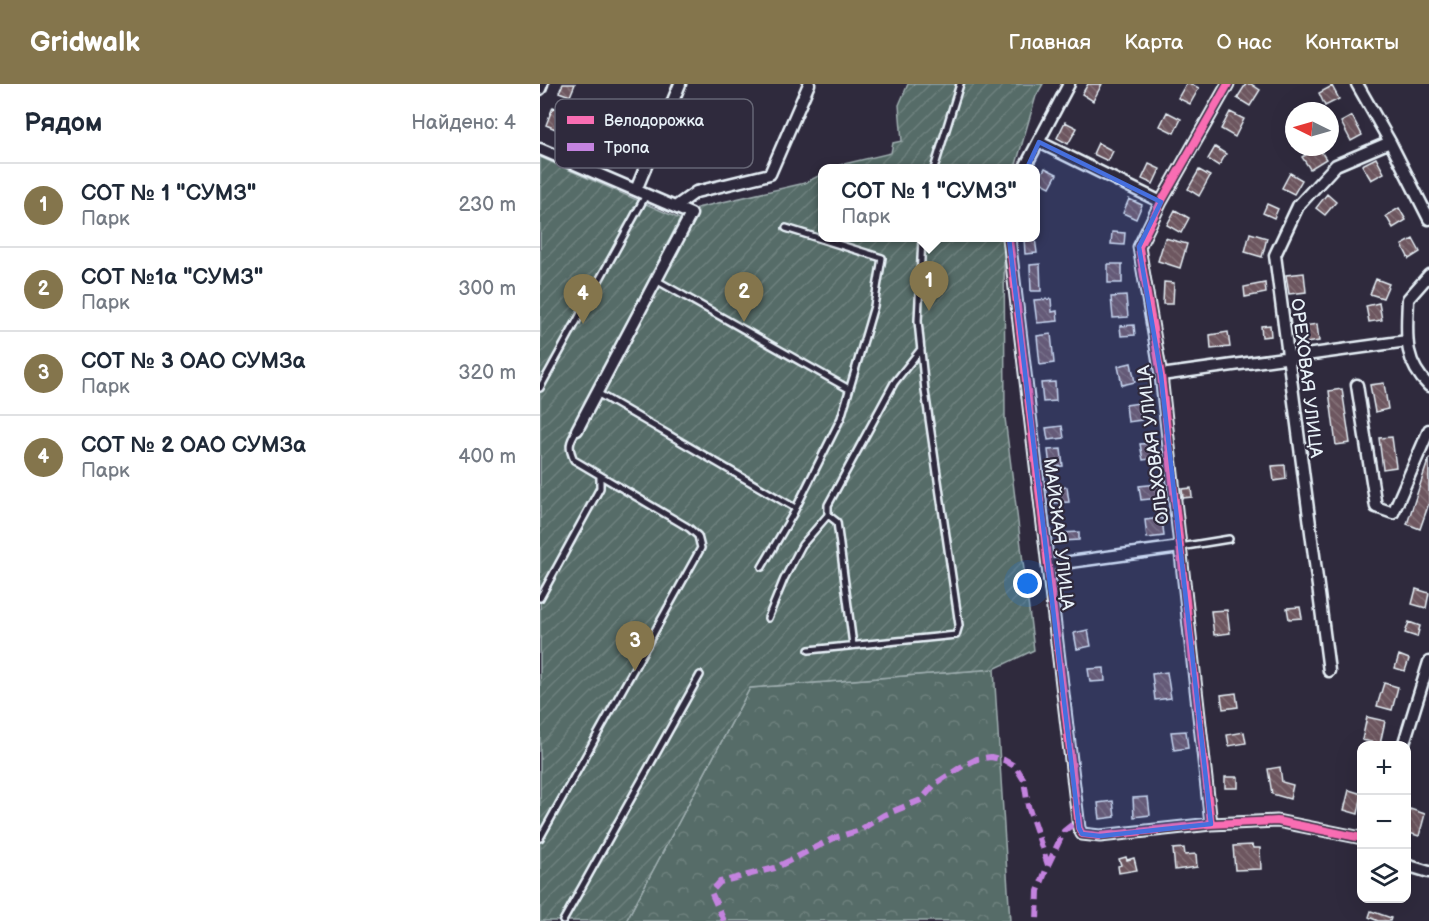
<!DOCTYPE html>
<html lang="ru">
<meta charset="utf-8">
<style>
body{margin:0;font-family:"Balsamiq Sans",sans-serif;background:#f6f6f7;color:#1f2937}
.controls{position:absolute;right:18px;bottom:18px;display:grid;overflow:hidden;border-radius:12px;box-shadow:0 6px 24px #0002}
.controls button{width:54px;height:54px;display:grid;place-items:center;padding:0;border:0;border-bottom:2px solid #e0e1e3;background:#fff;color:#1f2937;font:30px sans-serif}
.compass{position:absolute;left:745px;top:18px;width:54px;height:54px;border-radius:50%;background:#fff;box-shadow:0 6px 24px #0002;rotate:275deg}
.you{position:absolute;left:488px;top:500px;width:21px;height:21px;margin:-15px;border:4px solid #fff;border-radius:50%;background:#1a73e8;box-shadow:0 0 0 9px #1a73e833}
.badge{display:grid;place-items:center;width:39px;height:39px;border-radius:50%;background:#84754c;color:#fff;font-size:20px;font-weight:700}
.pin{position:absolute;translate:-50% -50px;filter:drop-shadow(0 2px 3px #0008)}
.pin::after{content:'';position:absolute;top:32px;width:21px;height:18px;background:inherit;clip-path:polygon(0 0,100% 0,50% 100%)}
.popup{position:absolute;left:278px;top:80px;width:222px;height:78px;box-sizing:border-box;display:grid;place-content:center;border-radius:12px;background:#fff;filter:drop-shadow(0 2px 4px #0005);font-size:20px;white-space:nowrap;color:#747a83}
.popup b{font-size:22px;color:#1f2937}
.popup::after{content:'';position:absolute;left:50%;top:100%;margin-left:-12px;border:12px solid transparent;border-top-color:#fff}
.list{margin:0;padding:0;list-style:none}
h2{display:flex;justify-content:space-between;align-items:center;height:78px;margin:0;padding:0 24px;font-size:26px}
h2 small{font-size:20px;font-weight:400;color:#747a83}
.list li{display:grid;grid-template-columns:39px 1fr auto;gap:18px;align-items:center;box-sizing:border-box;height:84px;padding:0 24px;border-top:2px solid #e0e1e3}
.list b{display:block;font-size:22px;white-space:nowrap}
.list p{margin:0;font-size:20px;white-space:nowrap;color:#747a83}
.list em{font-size:20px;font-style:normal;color:#747a83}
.icon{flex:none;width:33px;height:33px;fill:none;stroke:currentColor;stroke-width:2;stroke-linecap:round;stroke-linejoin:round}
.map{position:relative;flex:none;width:889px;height:837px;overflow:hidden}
header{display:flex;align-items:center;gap:36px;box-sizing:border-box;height:84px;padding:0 30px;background:#84754c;color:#fff}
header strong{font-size:28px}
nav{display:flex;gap:33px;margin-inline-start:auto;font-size:21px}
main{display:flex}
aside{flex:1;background:#fff}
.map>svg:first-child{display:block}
</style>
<header>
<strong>Gridwalk</strong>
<nav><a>Главная</a><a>Карта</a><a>О нас</a><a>Контакты</a></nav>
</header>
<main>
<aside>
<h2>Рядом<small>Найдено: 4</small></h2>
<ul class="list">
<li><span class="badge">1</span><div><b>СОТ № 1 &quot;СУМЗ&quot;</b><p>Парк</p></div><em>230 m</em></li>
<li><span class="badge">2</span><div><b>СОТ №1а &quot;СУМЗ&quot;</b><p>Парк</p></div><em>300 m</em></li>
<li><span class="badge">3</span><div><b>СОТ № 3 ОАО СУМЗа</b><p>Парк</p></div><em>320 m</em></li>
<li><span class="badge">4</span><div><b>СОТ № 2 ОАО СУМЗа</b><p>Парк</p></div><em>400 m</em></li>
</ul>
</aside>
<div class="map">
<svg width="889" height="837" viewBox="0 0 889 837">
<defs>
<pattern id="forest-crowns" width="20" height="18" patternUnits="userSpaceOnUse" patternTransform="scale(1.5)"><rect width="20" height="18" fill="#566c67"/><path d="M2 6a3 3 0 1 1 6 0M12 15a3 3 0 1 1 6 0" fill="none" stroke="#6e817e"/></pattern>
<pattern id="garden-furrows" width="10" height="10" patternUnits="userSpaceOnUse" patternTransform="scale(1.5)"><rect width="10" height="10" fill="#566c67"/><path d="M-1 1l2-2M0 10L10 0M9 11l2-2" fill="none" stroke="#6e817e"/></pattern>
<pattern id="building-back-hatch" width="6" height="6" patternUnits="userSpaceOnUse" patternTransform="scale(1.5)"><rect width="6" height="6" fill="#6d565e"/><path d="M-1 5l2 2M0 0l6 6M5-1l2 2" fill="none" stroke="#826f76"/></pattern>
</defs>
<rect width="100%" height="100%" fill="#2f2a3d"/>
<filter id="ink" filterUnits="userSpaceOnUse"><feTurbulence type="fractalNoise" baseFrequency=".0167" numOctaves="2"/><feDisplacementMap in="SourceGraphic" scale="12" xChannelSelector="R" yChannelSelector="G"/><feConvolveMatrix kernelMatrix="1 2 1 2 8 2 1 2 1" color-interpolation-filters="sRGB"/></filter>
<g filter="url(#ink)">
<!-- forest -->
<path fill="url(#forest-crowns)" stroke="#9faeb0" stroke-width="1.5" d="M454 585 470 837H86L210 604Z"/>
<!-- garden -->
<path fill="url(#garden-furrows)" stroke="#9faeb0" stroke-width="1.5" d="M368 0H503L496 12 475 84 293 85 300 81 351 69 353 59 362 57 359 21Z
M0 73 140 135 31 346 39 351 157 124 265 99 282 90V154H464L465 334 494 566 454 585 210 604 86 837H0Z"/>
<!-- building -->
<path fill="url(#building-back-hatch)" stroke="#e8f1f8" stroke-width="1.5" d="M23 0H35L30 12 19 8Z
M548 0H562L553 17 542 10Z
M646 0H651L659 4 650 20 638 14Z
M706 0H711L720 6 710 22 697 14Z
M792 2 799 15 785 22 779 9Z
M13 23 25 28 18 46 6 41Z
M627 28 641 35 634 49 620 42Z
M690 28 704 35 695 53 681 45Z
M812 32 822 51 811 57 801 38Z
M525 38 537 44 528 60 517 54Z
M558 59 573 67 568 77 553 70Z
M675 63 686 70 679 82 668 75Z
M778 63 786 75 770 85 762 73Z
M836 74 844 89 831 96 822 81Z
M609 80 620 85 613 100 602 95Z
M505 84 517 90 510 103 498 97Z
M659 86 670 92 659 112 648 105Z
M750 89 762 96 754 110 742 104Z
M787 110 796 118 785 131 776 124Z
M496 112 500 113 496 132Z
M589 115 602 121 596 135 583 129Z
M727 120 738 125 734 134 723 129Z
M859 124 866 136 853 144 846 132Z
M635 126 649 134 641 149 627 141Z
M572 148 585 149 584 161 571 160Z
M710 149 727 154 722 173 705 168Z
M484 154H495L497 169 485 170Z
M625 154 647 160 640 184 618 177Z
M873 155 880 168 869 175 862 161Z
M500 180 501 207H491L490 181Z
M568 180H582V199H568Z
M764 189 766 208 749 210 746 191Z
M836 195 849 200 843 214 830 210Z
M624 198 634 199 633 220H623Z
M725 199 726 209 705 213 704 203Z
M586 212 588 233 573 234 571 213Z
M511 215 512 228 517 227 518 237 497 239 494 216Z
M839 219 842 236 829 238 826 222Z
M777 240 779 257 759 260 757 243Z
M594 241 595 251 581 252 580 242Z
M730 241 731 252 722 253 721 242Z
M688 248 690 263 671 265 670 251Z
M511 250 514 279 500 281 497 252Z
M591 279 595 298 582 301 578 282Z
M515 298 516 317 503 318 501 299Z
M844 299 848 325 835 328 830 301Z
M802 305 810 359 796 361 789 307Z
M599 319 601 336 588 338 586 321Z
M522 342 524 354 508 356 506 344Z
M852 353 856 383 843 385 839 354Z
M614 359 616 374 603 376 600 360Z
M521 365 523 382 510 383 508 366Z
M889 374V419L880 445 867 440Z
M745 381 746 395 734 397 732 382Z
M618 400 619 414 601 416 599 402Z
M527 403 529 418 515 419 513 404Z
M651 404 652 413 643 414 642 405Z
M622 434 624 452 607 454 605 436Z
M539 448V456L521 457V449Z
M876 505 889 509 886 524 872 520Z
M760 523 762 534 749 535 747 524Z
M687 526 690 549 674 551 671 527Z
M869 538 880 542 877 553 865 549Z
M548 546 551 562 537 565 534 549Z
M859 571 869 575 865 587 855 584Z
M564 584 565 597 550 598 548 585Z
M627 588 631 614 615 616 612 590Z
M844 599 858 603 852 626 837 622Z
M696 609 698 623 683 625 681 611Z
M827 633 845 637 840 660 822 656Z
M646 647 648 664 634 666 631 648Z
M704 648 706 659 689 662 687 651Z
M740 683 742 698 753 701 750 715 732 710 728 685Z
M685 693H698V704H685Z
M809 706 822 710 818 730 804 726Z
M608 713 610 731 594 733 593 714Z
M573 717 575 733 560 735 558 719Z
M870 725 885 730 879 752 866 748V738Z
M712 761 713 764H720L721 785 695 786 693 762Z
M644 764 645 771 656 770 657 783 635 786 633 765Z
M586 773 587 776 594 774 597 786 579 789 578 782 581 781 579 775Z
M831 827 851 834 850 837H838L829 833Z"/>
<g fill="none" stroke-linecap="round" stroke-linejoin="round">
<!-- lane casing -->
<g stroke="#e8f1f8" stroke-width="10">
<path id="lane" d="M394 85 420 0
M116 196 309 305
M0 304 106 111
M57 309 255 424
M288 431 297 438 313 561
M640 463 689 455
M222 483 253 430 301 334 334 222 342 174 246 144
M0 514 60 404V393
M228 534 244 495 262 461 288 431V421L354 299 381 265
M269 566 416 551 419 541 385 307 378 237 382 154
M0 754 161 464 158 452 149 444 34 376C28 363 29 358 37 346
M23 837 160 591"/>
</g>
<!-- street casing -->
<g stroke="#e8f1f8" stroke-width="15">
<path id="street" d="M817 0 850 58 889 135
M0 5 2 0
M499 58 621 118
M0 65 151 130 37 346
M484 85 529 0
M96 106 140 0
M135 123 156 108 230 90 269 0
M469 154 539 744 542 750 560 752 671 740 737 737 822 754
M889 191 868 215C867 249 862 276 889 302
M621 291 867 257
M817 301 836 423 853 429 889 346
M508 481 640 463
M789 587 735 171 758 122 796 81 850 58
M863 662 889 578
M671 740 621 291 599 163 621 118 688 0
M866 781 889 788"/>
</g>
<!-- lane -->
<use href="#lane" stroke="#2f2a3d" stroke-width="5"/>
<!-- street -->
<use href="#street" stroke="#2f2a3d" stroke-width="10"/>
<!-- quiet -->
<path stroke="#c483df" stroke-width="6" stroke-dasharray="12 6" stroke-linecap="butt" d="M508 781 524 747 538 736
M184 837 171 808 180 798 235 784 294 754 320 746 344 731 381 716 395 700 421 683 437 675 451 673 464 676 476 683 484 696 488 722 508 781 498 807 497 837"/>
<!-- cycleway casing -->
<g stroke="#2f2a3d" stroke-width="11">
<path id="cycleway" d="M469 154 539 744 542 750 560 752 671 740 737 737 822 754
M671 740 621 291 599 163 621 118 688 0"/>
</g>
<!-- cycleway -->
<use href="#cycleway" stroke="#f96db3" stroke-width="8"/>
</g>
</g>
<!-- marked area -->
<path fill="#466fde" fill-opacity="0.2" stroke="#466fde" stroke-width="4.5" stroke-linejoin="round" d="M499 58 621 118 599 163 621 291 671 740 560 752 542 750 539 744 469 154 470 121Z"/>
<g text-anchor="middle" stroke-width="4.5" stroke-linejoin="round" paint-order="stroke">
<!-- street labels -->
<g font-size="18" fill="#e8f1f8" stroke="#2f2a3d">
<text transform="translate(767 294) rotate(83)" y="6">ОРЕХОВАЯ УЛИЦА</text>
<text transform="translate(613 361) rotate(-97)" y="6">ОЛЬХОВАЯ УЛИЦА</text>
<text transform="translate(519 450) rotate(83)" y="6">МАЙСКАЯ УЛИЦА</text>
</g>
</g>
<!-- legend -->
<rect x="15" y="15" width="198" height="69" rx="9" fill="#2f2a3d" stroke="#666675" stroke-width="1.5"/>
<rect x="27" y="32" width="27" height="8" fill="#f96db3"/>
<rect x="27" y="59" width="27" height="8" fill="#c483df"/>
<g font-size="16" fill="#e8f1f8">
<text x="64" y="42">Велодорожка</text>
<text x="64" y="69">Тропа</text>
</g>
</svg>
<div class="controls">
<button>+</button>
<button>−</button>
<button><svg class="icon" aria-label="layers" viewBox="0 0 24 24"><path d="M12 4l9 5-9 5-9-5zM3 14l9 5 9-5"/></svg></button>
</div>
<svg class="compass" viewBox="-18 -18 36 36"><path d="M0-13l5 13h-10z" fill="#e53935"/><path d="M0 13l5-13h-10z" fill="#747a83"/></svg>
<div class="you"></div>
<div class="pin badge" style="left:389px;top:227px">1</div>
<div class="popup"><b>СОТ № 1 &quot;СУМЗ&quot;</b>Парк</div>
<div class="pin badge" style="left:204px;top:238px">2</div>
<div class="pin badge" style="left:95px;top:587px">3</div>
<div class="pin badge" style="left:43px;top:240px">4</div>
</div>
</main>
